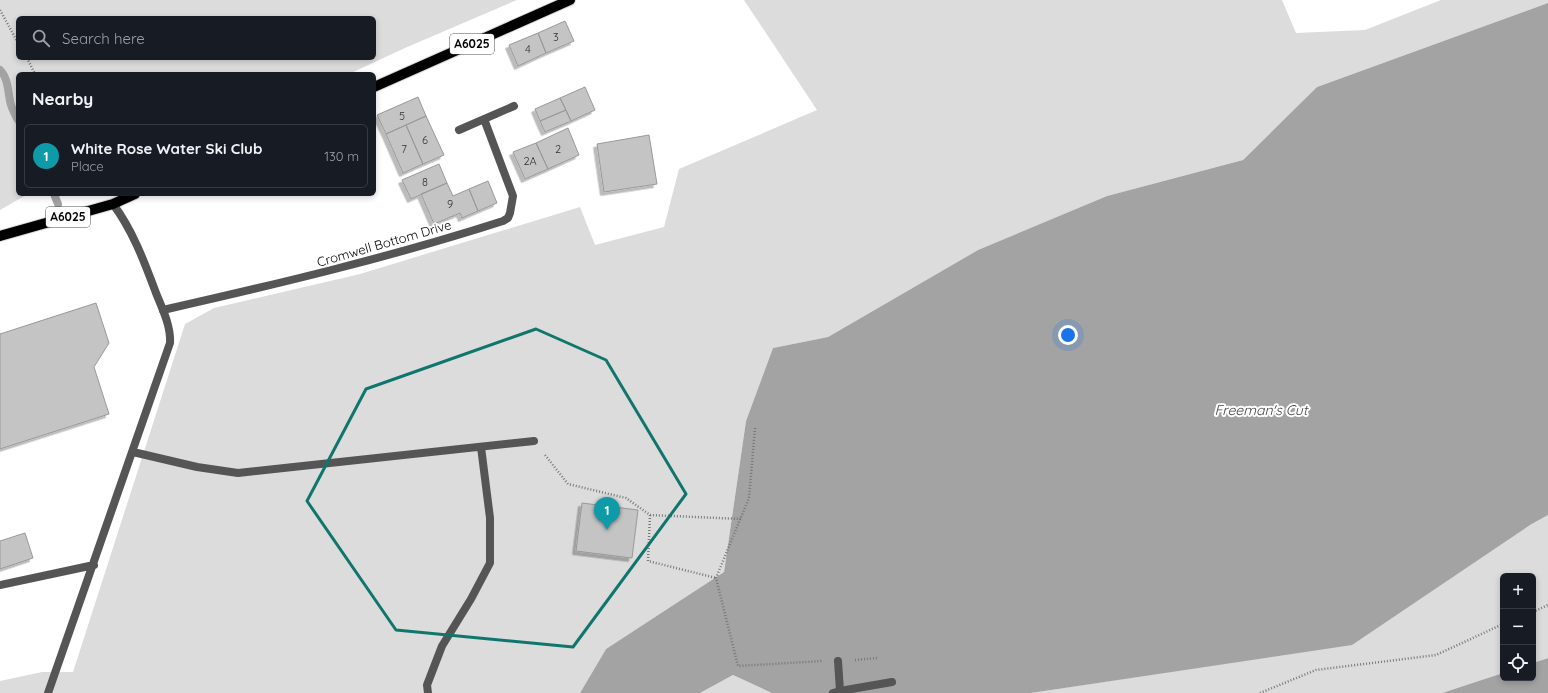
<!DOCTYPE html>
<meta charset="utf-8">
<style>
body{margin:0;font-family:Quicksand,sans-serif;background:#242831;color:#f1f3f6}
.controls{position:absolute;right:12px;bottom:12px;display:grid;overflow:hidden;border-radius:6px;box-shadow:0 2px 6px #0003}
.controls button{width:36px;height:36px;display:grid;place-items:center;padding:0;border:0;border-bottom:1px solid #363941;background:#171b24;color:#f1f3f6;font:20px sans-serif}
.you{position:absolute;left:1068px;top:335px;width:14px;height:14px;margin:-10px;border:3px solid #fff;border-radius:50%;background:#1a73e8;box-shadow:0 0 0 6px #1a73e833}
.badge{display:grid;place-items:center;width:26px;height:26px;border-radius:50%;background:#db2777;color:#fff;font-size:13px;font-weight:700}
.pin{position:absolute;translate:-50% -33px;filter:drop-shadow(0 1px 2px #0008)}
.pin::after{content:'';position:absolute;top:21px;width:14px;height:12px;background:inherit;clip-path:polygon(0 0,100% 0,50% 100%)}
.list{margin:0;padding:0;list-style:none}
h2{display:flex;justify-content:space-between;align-items:center;height:52px;margin:0;padding:0 16px;font-size:17px}
h2 small{font-size:13px;font-weight:400;color:#9ea1a6}
.list li{display:grid;grid-template-columns:26px 1fr auto;gap:12px;align-items:center;box-sizing:border-box;height:64px;margin:0 8px 8px;padding:0 8px;border:1px solid #363941;border-radius:6px}
.list b{display:block;font-size:15px;white-space:nowrap}
.list p{margin:0;font-size:13px;white-space:nowrap;color:#9ea1a6}
.list em{font-size:13px;font-style:normal;color:#9ea1a6}
.icon{flex:none;width:22px;height:22px;fill:none;stroke:currentColor;stroke-width:2;stroke-linecap:round;stroke-linejoin:round}
.map{position:relative;flex:none;width:1548px;height:693px;overflow:hidden}
.search{position:absolute;background:#171b24;box-shadow:0 2px 6px #0003;left:16px;top:16px;width:360px;height:44px;display:flex;align-items:center;gap:10px;box-sizing:border-box;padding:0 14px;border-radius:6px;color:#9ea1a6;font-size:15px}
.panel{position:absolute;background:#171b24;box-shadow:0 2px 6px #0003;left:16px;top:72px;width:360px;height:124px;border-radius:6px}
.map>svg:first-child{display:block}
</style>
<div class="map">
<svg width="1548" height="693" viewBox="0 0 1548 693">
<defs>
<filter id="shadow"><feDropShadow dx="-3.5" dy="3.5" stdDeviation="0" flood-color="#0004"/></filter>
</defs>
<rect width="100%" height="100%" fill="#fff"/>
<!-- green -->
<path fill="#dcdcdc" fill-rule="evenodd" d="M0 0H517L405 48 349 74H18V194H28L0 210ZM18 18H374V58H18Z
M744 0H1282L1296 33 1365 30 1441 0H1548V3L1317 87 1243 160 1107 196 978 250 828 337 773 348 746 421 724 572 606 649 580 693H0V681L42 672H73L185 324 214 308 360 274 580 207 595 245 664 227 679 169 817 110Z
M1548 515V658L1533 663V576H1503V673L1442 693H1031L1162 673 1530 525Z
M733 675 772 693H700Z"/>
<!-- water -->
<path fill="#a3a3a3" d="M1548 3V515L1530 525 1352 645 1031 693H772L733 675 700 693H580L606 649 724 572 746 421 773 348 828 337 978 250 1107 196 1243 160 1317 87Z
M1548 658V693H1442L1503 673V678H1533V663Z"/>
<g fill="none" stroke-linecap="round" stroke-linejoin="round">
<!-- stream -->
<path stroke="#a3a3a3" stroke-width="8" d="M0 70C8 78 8 91 10 101 11 108 15 114 18 120
M54 194 58 204"/>
</g>
<!-- building -->
<path fill="#c4c4c4" stroke="#999" filter="url(#shadow)" d="M565 21 574 41 546 53 538 33Z
M538 33 546 53 518 66 509 45Z
M585 87 595 110 571 121 560 98Z
M418 97 426 116 386 134 377 115Z
M560 98 566 110 540 121 535 109Z
M566 110 571 121 545 132 540 121Z
M426 116 444 155 423 164 406 125Z
M406 125 423 164 403 173 386 134Z
M568 128 579 155 548 169 536 143Z
M649 135 657 184 604 192 597 144Z
M536 143 548 169 525 179 513 152Z
M439 164 447 183 411 199 402 180Z
M488 181 497 203 478 211 469 189Z
M447 183 453 196 469 189 478 211 462 218 460 213 434 224 421 194Z
M96 303 109 343 94 367 109 414 0 449V334Z
M582 503 638 510 632 558 576 551Z
M25 533 33 558 0 569V541Z"/>
<g fill="none" stroke-linecap="round" stroke-linejoin="round">
<!-- primary casing -->
<g stroke="#dbdbdb" stroke-width="12">
<path id="primary" d="M374 87 570 0
M0 236 113 204 135 194"/>
</g>
<!-- path -->
<path stroke="#777" stroke-width="2.5" stroke-dasharray="1 2" stroke-linecap="butt" d="M0 10 18 43
M27 58 35 74
M755 428 749 498 716 578 738 666 822 661
M545 455 568 484 626 498 650 515 741 519
M650 515 648 561 716 578
M1533 612 1548 605
M855 660 877 658
M1260 693 1316 670 1436 655 1503 624"/>
<!-- lane -->
<path stroke="#555" stroke-width="8" d="M133 452 197 467 238 473 534 441
M0 585 94 565
M840 691 892 682
M48 693 170 343C171 326 162 308 156 293 144 261 133 231 113 204
M428 693 427 685 442 646 471 599 490 563V518L481 447
M833 693 840 691 838 661"/>
<!-- street -->
<path stroke="#555" stroke-width="8" d="M459 130 514 106
M163 310C278 284 391 257 503 221L508 218 510 213 513 196 484 119"/>
<!-- primary -->
<use href="#primary" stroke="#000" stroke-width="10"/>
</g>
<!-- marked area -->
<path fill="none" stroke="#0f766e" stroke-width="3" stroke-linejoin="round" d="M536 329 606 360 686 494 573 647 396 630 307 501 366 389Z"/>
<g text-anchor="middle" stroke-width="4" stroke-linejoin="round" paint-order="stroke">
<!-- number labels -->
<g font-size="11" fill="#313131">
<text x="556" y="41">3</text>
<text x="528" y="53">4</text>
<text x="402" y="120">5</text>
<text x="425" y="144">6</text>
<text x="404" y="153">7</text>
<text x="558" y="153">2</text>
<text x="530" y="165">2A</text>
<text x="425" y="186">8</text>
<text x="450" y="208">9</text>
</g>
<!-- shield labels -->
<g fill="#fff" stroke="#4c4c4c" stroke-width="1">
<rect x="450" y="34" width="44" height="20" rx="3"/>
<rect x="46" y="207" width="44" height="20" rx="3"/>
</g>
<g font-size="12" font-weight="bold" fill="#000">
<text x="472" y="48">A6025</text>
<text x="68" y="221">A6025</text>
</g>
<!-- street labels -->
<g font-size="13" fill="#000" stroke="#fff">
<text transform="translate(384 243) rotate(-16)" y="5">Cromwell Bottom Drive</text>
</g>
<!-- water labels -->
<g font-size="14" font-style="italic" fill="#444" stroke="#fff">
<text x="1261" y="415">Freeman's Cut</text>
</g>
</g>
</svg>
<div class="controls">
<button>+</button>
<button>−</button>
<button><svg class="icon" aria-label="locate" viewBox="0 0 24 24"><circle cx="12" cy="12" r="6"/><path d="M12 2v4M12 18v4M2 12h4M18 12h4"/></svg></button>
</div>
<div class="you"></div>
<div class="pin badge" style="left:607px;top:530px;background:#0f9aa8">1</div>
<div class="search"><svg class="icon" aria-label="search" viewBox="0 0 24 24"><circle cx="10" cy="10" r="6"/><path d="M15 15l6 6"/></svg>Search here</div>
<section class="panel">
<h2>Nearby<small></small></h2>
<ul class="list">
<li><span class="badge" style="background:#0f9aa8">1</span><div><b>White Rose Water Ski Club</b><p>Place</p></div><em>130 m</em></li>
</ul>
</section>
</div>
